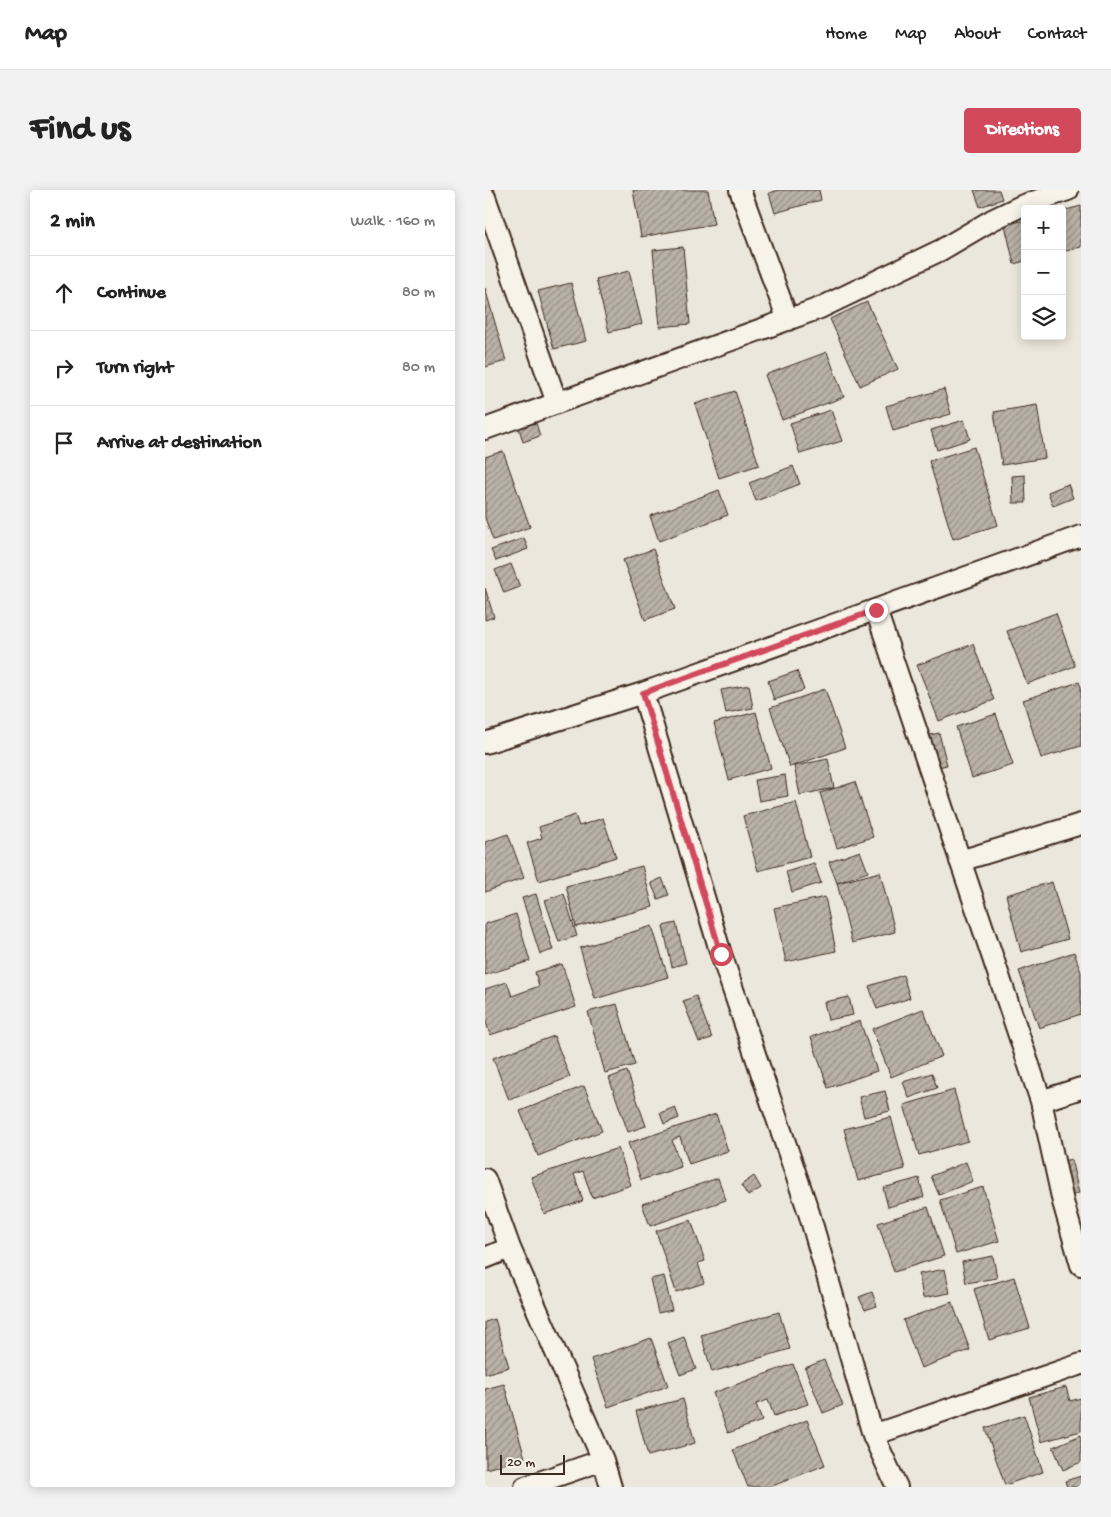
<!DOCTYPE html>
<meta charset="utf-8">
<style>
body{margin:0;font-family:"Gochi Hand",sans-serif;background:#f2f2f2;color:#222}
.controls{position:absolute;right:15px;top:15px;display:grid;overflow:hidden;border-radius:5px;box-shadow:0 2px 12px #0003}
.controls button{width:45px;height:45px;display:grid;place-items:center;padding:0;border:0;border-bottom:1px solid #e0e0e0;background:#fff;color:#222;font:25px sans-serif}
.scale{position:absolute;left:15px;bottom:12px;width:65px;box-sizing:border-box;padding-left:5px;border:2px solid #3b2a1e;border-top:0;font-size:14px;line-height:18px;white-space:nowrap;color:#3b2a1e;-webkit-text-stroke:4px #f7f3e8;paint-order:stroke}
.stop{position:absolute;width:15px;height:15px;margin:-11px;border:4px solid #d1495b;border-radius:50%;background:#fff}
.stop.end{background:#d1495b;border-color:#fff;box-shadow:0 1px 5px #0008}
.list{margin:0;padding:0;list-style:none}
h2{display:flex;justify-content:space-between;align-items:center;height:65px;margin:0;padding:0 20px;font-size:21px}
h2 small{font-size:16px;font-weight:400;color:#767676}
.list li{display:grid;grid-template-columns:32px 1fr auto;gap:15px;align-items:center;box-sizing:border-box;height:75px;padding:0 20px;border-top:1px solid #e0e0e0}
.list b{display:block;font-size:19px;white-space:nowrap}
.list em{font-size:16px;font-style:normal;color:#767676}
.icon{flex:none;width:28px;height:28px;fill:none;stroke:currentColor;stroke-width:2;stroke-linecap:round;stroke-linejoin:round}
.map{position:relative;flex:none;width:596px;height:1297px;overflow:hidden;border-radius:5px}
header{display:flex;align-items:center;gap:30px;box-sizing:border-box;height:70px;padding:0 25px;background:#fff;border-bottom:1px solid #e0e0e0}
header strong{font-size:24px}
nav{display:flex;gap:28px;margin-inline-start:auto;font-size:18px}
.intro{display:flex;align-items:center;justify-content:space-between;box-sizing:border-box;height:120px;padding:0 30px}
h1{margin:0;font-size:35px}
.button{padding:12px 22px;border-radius:5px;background:#d1495b;color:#fff;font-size:18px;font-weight:700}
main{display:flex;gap:30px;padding:0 30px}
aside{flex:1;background:#fff;border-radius:5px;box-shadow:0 2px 12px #0003}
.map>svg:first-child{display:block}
</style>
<header>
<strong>Map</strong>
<nav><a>Home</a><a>Map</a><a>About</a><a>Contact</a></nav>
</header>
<div class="intro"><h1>Find us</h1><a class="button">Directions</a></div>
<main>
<aside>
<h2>2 min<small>Walk · 160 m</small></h2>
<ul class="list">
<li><svg class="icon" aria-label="ahead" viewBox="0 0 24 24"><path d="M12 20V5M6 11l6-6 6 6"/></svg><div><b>Continue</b></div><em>80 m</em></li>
<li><svg class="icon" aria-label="right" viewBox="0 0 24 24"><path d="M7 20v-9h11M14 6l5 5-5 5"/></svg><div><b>Turn right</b></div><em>80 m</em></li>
<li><svg class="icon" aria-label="arrive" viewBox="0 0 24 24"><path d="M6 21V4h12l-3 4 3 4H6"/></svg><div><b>Arrive at destination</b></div></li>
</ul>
</aside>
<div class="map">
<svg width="596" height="1297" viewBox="0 0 596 1297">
<defs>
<pattern id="building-hatch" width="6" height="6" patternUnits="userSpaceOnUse" patternTransform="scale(1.25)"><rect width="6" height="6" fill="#bab2a7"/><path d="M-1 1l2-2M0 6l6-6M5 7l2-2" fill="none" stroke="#989187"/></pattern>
</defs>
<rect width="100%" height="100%" fill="#ece7dc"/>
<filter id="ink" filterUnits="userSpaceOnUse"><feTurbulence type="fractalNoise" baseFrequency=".02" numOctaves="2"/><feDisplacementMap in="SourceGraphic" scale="10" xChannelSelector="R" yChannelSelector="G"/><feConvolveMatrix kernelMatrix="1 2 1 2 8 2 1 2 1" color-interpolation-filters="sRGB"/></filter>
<g filter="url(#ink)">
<!-- building -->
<path fill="url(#building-hatch)" stroke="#3b2a1e" d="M148 0H223L229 34 156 47Z
M294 0H334L336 10 290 23 284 3Z
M489 0H514L517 9 495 17Z
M596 16V57L577 62V21Z
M540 30V71L529 74 520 35Z
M198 57 205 134 175 137 168 60Z
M144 81 157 134 124 142 111 89Z
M86 93 101 151 69 159 53 101Z
M0 98 21 171 0 177Z
M382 112 413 179 375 196 345 129Z
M342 162 359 207 297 230 280 185Z
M459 199 466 224 408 241 401 216Z
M250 201 274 275 234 288 210 214Z
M552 215 560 268 517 275 509 222Z
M346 220 357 251 315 264 305 233Z
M479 230 485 249 452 260 446 240Z
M51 233 55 246 38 252 34 238Z
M489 257 513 335 468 349 444 271Z
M18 261 45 337 8 350 0 328V267Z
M308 276 315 294 271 311 264 293Z
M540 285 541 313H528L527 286Z
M583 294 588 308 568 316 563 302Z
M234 300 243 325 174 351 165 326Z
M39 348 43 359 11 371 6 360Z
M168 359 190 419 160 430 138 370Z
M26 374 35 397 19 403 10 380Z
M0 398 9 427 0 430Z
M571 423 590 476 542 494 522 441Z
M488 454 509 510 454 531 432 475Z
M312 481 319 500 289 510 283 491Z
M594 492 596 497V556L556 568 538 510Z
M264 495 268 518 241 523 236 500Z
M340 499 360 558 305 577 285 518Z
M271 522 286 578 244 590 229 533Z
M511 524 528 575 487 588 471 537Z
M454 543 462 575 453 577 445 545Z
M343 569 349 598 315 605 309 576Z
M300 585 303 606 274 611 270 590Z
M370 592 388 647 352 658 335 603Z
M311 612 325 667 273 681 258 626Z
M90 625 94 636 118 628 131 667 54 691 42 653 57 648 54 637Z
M23 644 39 688 0 702V652Z
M375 661 383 682 352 693 344 672Z
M329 673 336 693 307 702 301 682Z
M157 676 168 717 91 737 81 696Z
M395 682 410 742 367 753 352 693Z
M177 688 184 705 173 709 166 693Z
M567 692 583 749 536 762 521 705Z
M51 704 68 760 55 764 37 708Z
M79 704 92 746 74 752 60 710Z
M340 707 351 761 301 772 289 718Z
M31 724 45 771 0 785V734Z
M191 733 201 773 187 777 178 736Z
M167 736 183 787 110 809 95 758Z
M589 762 596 782V824L554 838 534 781Z
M77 774 91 817 5 845 0 829V799L22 792 27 806 54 796 50 782Z
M418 785 425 808 392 819 384 796Z
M211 806 227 848 214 852 198 811Z
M364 807 368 825 343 830 339 812Z
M132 814 150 875 120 883 103 822Z
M438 819 457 866 406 887 387 839Z
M375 831 392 881 343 898 326 847Z
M69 846 85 887 24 910 8 868Z
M142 881 161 936 143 942 124 888Z
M447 883 452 898 424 908 418 892Z
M99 896 117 941 53 966 35 921Z
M469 900 483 951 434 965 419 915Z
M400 901 405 921 379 927 374 907Z
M190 917 194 928 179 934 175 923Z
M231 924 243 961 204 974 195 947 187 950 196 977 156 990 143 953Z
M406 927 420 979 373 991 359 939Z
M133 958 146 995 107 1008 98 981 89 984 98 1011 59 1024 46 987Z
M586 969 594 1003 584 1006 575 972Z
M481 972 488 991 454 1005 446 986Z
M269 986 276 998 263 1006 256 995Z
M233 988 241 1010 165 1036 157 1014Z
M434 988 439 1007 403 1017 398 998Z
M498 997 514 1051 471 1064 455 1010Z
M443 1017 459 1066 409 1082 393 1033Z
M206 1030 220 1071 213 1073 219 1093 191 1102 171 1041Z
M508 1066 512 1088 481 1093 477 1072Z
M460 1079 465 1103 438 1108 434 1084Z
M179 1086 187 1120 173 1123 165 1089Z
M529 1087 545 1138 504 1150 489 1099Z
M387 1102 392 1116 380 1120 374 1107Z
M467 1112 485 1160 436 1178 418 1130Z
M294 1122 305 1159 227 1182 216 1145Z
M10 1129 24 1177 0 1184V1132Z
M199 1147 211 1179 195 1185 183 1153Z
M166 1148 183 1196 123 1217 106 1169Z
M339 1170 358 1215 338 1223 320 1178Z
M308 1174 323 1214 289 1226 283 1210 271 1214 277 1231 243 1243 228 1203Z
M19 1194 40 1268 1 1279 0 1199Z
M581 1197 585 1211 596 1208V1241L556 1252 544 1207Z
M198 1209 210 1253 163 1266 151 1221Z
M539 1225 558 1282 520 1295 500 1238Z
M322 1230 340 1275 285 1297H263L248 1260Z
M596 1245V1272L578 1280 568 1257Z
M596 1286V1297H582L580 1291Z"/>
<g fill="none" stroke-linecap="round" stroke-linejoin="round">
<!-- street casing -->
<g stroke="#3b2a1e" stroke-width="24">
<path id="street" d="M255 0 303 130
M0 7 72 213
M0 239 335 118 456 60 507 30 536 16 583 0
M391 420 556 911 578 1012 596 1075
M158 503 236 764 324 1023 388 1245 412 1297
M0 553 158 503 596 346
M475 671 596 634
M556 911 596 898
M0 989 25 1058 118 1270 126 1297
M0 1068 25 1058
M388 1245 596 1174
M40 1297 118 1270"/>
</g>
<!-- street -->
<use href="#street" stroke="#f7f3e8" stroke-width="20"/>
</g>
</g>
<g fill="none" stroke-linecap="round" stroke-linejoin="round" filter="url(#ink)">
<!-- route -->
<path stroke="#d1495b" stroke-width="6" d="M236 764 158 503 391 420"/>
</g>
</svg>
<div class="controls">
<button>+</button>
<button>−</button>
<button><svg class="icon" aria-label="layers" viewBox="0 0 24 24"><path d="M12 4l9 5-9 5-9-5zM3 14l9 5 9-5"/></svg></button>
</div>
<div class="scale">20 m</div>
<div class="stop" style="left:236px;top:764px"></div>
<div class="stop end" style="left:391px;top:420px"></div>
</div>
</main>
